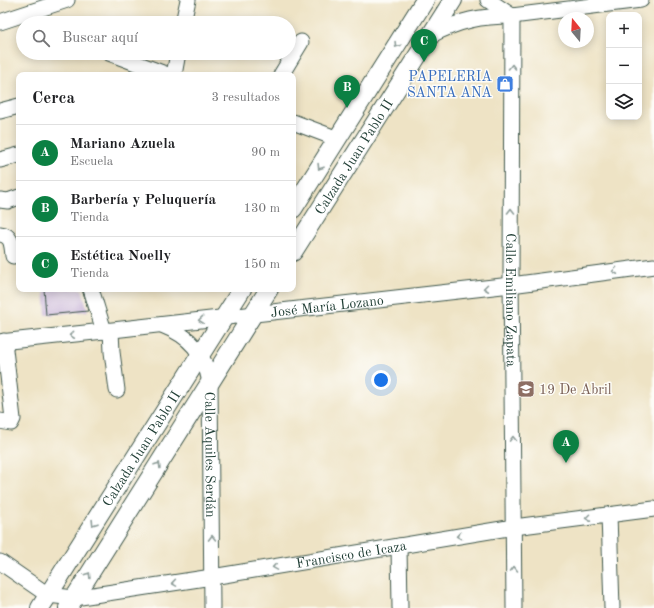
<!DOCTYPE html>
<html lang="es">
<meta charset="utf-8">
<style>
body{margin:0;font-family:"Old Standard TT",serif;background:#f6f6f6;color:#202124}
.controls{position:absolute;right:12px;top:12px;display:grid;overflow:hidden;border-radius:8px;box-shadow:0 2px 10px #0003}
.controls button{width:36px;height:36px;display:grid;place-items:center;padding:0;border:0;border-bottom:1px solid #e0e0e0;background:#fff;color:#202124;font:20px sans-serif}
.compass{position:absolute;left:558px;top:12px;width:36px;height:36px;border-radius:50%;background:#fff;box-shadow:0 2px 10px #0003;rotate:342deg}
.you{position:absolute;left:381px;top:380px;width:14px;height:14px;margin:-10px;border:3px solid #fff;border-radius:50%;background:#1a73e8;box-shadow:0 0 0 6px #1a73e833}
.badge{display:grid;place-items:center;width:26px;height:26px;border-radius:50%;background:#0b8043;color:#fff;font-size:13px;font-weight:700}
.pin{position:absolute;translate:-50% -33px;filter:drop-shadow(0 1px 2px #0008)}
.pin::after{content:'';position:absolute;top:21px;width:14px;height:12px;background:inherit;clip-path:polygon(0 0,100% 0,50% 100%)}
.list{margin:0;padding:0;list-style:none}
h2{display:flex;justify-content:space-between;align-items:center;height:52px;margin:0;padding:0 16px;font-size:17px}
h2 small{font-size:13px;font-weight:400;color:#757577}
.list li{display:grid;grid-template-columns:26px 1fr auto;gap:12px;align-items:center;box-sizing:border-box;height:56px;padding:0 16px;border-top:1px solid #e0e0e0}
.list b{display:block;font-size:15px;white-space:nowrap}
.list p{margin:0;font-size:13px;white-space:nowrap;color:#757577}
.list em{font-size:13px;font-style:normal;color:#757577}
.icon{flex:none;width:22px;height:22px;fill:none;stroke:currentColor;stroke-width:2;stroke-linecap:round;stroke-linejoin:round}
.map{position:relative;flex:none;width:654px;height:608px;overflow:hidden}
.search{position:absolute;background:#fff;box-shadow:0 2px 10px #0003;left:16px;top:16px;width:280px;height:44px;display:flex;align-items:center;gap:10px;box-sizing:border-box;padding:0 14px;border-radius:22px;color:#757577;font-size:15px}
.panel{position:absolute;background:#fff;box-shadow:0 2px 10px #0003;left:16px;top:72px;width:280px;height:220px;border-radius:8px}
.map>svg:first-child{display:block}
</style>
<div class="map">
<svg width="654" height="608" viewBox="0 0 654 608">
<rect width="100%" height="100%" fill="#fdfcf7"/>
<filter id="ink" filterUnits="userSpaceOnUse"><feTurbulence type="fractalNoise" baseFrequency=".025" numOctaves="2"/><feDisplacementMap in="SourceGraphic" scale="8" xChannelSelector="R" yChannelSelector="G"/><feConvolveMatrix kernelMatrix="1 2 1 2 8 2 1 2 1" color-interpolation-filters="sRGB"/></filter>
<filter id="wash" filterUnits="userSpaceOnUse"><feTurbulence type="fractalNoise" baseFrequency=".012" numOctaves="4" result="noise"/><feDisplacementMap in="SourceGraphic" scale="16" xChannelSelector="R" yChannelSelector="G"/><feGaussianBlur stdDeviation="0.9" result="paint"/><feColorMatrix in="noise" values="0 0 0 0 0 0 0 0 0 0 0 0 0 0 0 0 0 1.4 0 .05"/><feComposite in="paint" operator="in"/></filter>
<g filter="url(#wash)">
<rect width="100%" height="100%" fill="#eee3c5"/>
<g id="blocks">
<!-- building -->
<path fill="#b9a0d0" d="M44 289H82L88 311 46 315Z"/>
</g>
</g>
<g filter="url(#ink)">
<use href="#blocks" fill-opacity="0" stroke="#3e564a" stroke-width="1"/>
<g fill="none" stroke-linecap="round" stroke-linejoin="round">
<!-- minor casing -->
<g stroke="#3e564a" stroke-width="17">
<g id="minor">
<path d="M488 0 512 16"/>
<path id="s1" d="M512 16 511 277 514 608"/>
<path d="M0 22 67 0"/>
<path d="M183 23 188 0"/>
<path d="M431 35C461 20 480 16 512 16L641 0"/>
<path d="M109 53 168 75"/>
<path d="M174 75 178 53"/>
<path d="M281 75 301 42"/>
<path d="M0 111 19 106"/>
<path d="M293 122 338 139"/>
<path d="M0 160 19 155"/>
<path d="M0 200 8 201 19 197"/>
<path d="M0 234C12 235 12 246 13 256"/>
<path d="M91 289 104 331"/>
<path id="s2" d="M162 325C190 336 204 352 210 382L212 608"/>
<path d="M111 331 112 352 117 390"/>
<path id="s3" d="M0 342 104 331 511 285 654 266"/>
<path d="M0 421 11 423 13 419 4 341"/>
<path d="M609 515 612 608"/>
<path d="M399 546 400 608"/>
<path id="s4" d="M0 562 48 595 74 598 212 577 514 527 654 509"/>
</g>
</g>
<!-- major casing -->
<g stroke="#3e564a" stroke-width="20">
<g id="major">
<path d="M293 209 425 0"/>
<path id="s5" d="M293 252 453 0"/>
<path id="s6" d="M40 608 242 289"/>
<path d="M68 608 269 289"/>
</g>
</g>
<!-- minor -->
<use href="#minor" stroke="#fff" stroke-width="15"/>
<!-- major -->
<use href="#major" stroke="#fff" stroke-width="18"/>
</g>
<!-- one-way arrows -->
<defs><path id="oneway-chevron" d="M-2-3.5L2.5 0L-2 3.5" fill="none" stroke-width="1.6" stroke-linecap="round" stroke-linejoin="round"/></defs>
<g stroke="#8f9e9a">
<use href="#oneway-chevron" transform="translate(397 45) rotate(122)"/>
<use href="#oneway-chevron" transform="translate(512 67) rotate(-90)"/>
<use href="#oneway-chevron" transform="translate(320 167) rotate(122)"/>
<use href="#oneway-chevron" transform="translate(511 211) rotate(-90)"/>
<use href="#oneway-chevron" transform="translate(615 271) rotate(173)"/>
<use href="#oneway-chevron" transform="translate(486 288) rotate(173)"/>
<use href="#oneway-chevron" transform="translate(201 320) rotate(174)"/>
<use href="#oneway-chevron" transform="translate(72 335) rotate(174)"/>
<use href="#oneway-chevron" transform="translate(513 439) rotate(-91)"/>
<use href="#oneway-chevron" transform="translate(158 465) rotate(-58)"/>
<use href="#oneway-chevron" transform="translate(588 518) rotate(173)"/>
<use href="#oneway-chevron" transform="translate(94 523) rotate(122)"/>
<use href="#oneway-chevron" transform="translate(459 536) rotate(171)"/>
<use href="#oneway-chevron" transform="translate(212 538) rotate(-91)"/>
<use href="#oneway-chevron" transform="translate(275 567) rotate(171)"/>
<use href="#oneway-chevron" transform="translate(514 569) rotate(-90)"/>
<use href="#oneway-chevron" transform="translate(88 575) rotate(-58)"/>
<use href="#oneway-chevron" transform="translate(174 583) rotate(171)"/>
</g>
</g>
<!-- icons -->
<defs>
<g id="shop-square" transform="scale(0.9)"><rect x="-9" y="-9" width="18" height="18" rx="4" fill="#3f7fe0" stroke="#fdfcf7"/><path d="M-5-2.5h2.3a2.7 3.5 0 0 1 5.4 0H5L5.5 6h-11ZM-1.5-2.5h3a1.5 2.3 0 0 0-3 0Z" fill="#fff"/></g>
<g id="school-square" transform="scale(0.9)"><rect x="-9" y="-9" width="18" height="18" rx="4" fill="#8d6e63" stroke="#fdfcf7"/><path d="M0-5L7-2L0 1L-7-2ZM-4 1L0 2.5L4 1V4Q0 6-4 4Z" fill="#fff"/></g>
</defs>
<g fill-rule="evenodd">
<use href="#shop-square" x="505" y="84"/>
<use href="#school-square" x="526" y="389"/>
</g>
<g text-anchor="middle" stroke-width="3" stroke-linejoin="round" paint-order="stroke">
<!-- shop labels -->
<g font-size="14" fill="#366cbe" stroke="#fdfcf7" text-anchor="end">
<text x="492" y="81">PAPELERIA<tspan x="492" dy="16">SANTA ANA</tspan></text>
</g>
<!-- street labels -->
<g font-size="14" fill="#1f3d34" stroke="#fdfcf7">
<text dy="5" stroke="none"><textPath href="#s5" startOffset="113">Calzada Juan Pablo II</textPath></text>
<text dy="5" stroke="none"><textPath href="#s1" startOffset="284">Calle Emiliano Zapata</textPath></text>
<text dy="5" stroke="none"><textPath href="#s3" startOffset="329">José María Lozano</textPath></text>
<text dy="5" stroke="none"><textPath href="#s6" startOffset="189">Calzada Juan Pablo II</textPath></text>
<text dy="5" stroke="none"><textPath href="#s2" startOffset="151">Calle Aquiles Serdán</textPath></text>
<text dy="5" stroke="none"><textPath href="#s4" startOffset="365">Francisco de Icaza</textPath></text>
</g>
<!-- education labels -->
<g font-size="14" fill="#785e54" stroke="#fdfcf7" text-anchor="start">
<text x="539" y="394">19 De Abril</text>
</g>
</g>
</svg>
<div class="controls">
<button>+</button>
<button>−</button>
<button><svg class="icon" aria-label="layers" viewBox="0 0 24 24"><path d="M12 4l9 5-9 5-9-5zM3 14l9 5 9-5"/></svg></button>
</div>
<svg class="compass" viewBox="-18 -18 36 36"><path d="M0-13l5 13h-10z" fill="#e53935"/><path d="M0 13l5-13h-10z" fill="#757577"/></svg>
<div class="you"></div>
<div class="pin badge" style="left:566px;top:463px">A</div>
<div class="pin badge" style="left:347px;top:108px">B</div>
<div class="pin badge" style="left:424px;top:62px">C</div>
<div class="search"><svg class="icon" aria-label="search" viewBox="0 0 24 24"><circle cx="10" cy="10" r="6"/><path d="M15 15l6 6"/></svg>Buscar aquí</div>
<section class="panel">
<h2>Cerca<small>3 resultados</small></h2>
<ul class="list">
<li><span class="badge">A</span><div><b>Mariano Azuela</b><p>Escuela</p></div><em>90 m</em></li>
<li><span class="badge">B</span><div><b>Barbería y Peluquería</b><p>Tienda</p></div><em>130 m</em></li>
<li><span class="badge">C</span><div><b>Estética Noelly</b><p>Tienda</p></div><em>150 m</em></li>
</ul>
</section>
</div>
